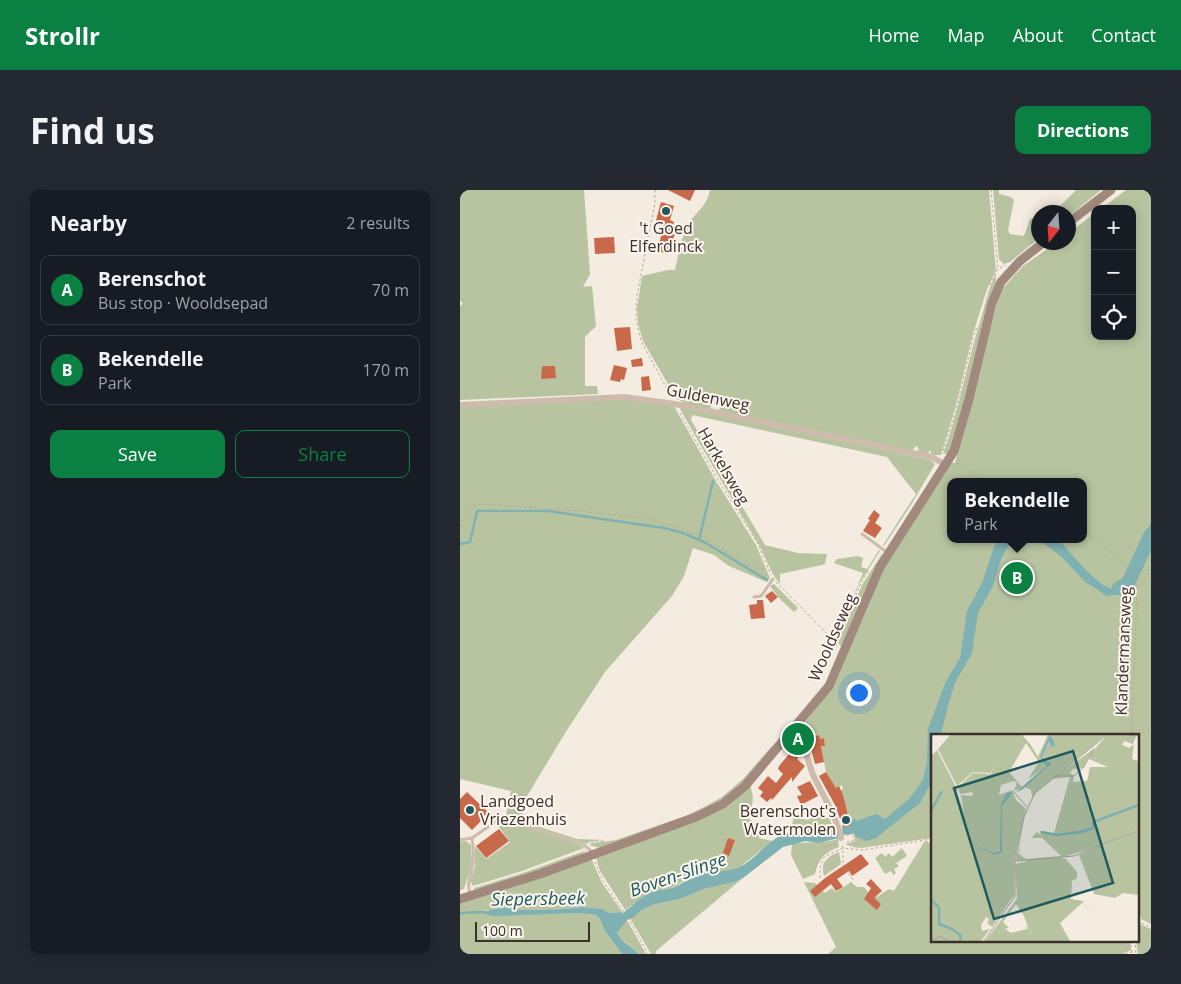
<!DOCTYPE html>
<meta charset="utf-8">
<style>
body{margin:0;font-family:"Open Sans",sans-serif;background:#242831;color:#f1f3f6}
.controls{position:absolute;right:15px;top:15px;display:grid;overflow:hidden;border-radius:10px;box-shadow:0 2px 12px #0003}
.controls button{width:45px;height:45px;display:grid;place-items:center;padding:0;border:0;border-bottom:1px solid #363941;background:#171b24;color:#f1f3f6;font:25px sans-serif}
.compass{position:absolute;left:571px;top:15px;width:45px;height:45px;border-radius:50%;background:#171b24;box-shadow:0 2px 12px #0003;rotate:197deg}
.scale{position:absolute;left:15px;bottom:12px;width:115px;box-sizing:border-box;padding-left:5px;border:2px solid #3b302b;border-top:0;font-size:14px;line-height:18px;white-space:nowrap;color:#3b302b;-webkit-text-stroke:4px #fbf5ee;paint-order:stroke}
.you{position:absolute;left:398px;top:502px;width:18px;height:18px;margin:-12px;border:4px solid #fff;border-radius:50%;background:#1a73e8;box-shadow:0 0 0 8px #1a73e833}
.badge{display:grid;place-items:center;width:32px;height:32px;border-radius:50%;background:#0b8043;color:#fff;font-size:16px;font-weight:700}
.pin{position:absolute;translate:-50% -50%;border:2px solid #fff;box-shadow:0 1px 5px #0006}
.popup{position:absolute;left:487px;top:288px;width:140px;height:65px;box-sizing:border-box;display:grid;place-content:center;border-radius:10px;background:#171b24;filter:drop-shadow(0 1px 4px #0005);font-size:16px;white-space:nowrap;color:#9ea1a6}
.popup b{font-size:19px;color:#f1f3f6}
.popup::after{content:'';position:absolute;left:50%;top:100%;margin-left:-10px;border:10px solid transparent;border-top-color:#171b24}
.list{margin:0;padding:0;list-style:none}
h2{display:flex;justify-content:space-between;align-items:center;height:65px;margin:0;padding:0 20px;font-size:21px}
h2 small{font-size:16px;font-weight:400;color:#9ea1a6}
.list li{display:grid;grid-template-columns:32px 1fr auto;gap:15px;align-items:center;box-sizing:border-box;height:70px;margin:0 10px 10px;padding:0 10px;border:1px solid #363941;border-radius:10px}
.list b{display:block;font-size:19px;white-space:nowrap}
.list p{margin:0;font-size:16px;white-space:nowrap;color:#9ea1a6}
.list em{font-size:16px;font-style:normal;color:#9ea1a6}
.actions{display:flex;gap:10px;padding:15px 20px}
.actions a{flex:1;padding:11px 0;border:1px solid #0b8043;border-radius:10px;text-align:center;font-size:18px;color:#0b8043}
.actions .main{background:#0b8043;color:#fff}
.icon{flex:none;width:28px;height:28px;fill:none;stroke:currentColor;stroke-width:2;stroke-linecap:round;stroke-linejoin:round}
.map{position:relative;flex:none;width:691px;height:764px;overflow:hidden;border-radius:10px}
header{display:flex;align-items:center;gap:30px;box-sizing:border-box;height:70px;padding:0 25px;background:#0b8043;color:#fff}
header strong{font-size:24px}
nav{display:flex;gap:28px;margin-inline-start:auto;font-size:18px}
.intro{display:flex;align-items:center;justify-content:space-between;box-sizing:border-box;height:120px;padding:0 30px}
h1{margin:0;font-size:35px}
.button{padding:12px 22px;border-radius:10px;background:#0b8043;color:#fff;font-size:18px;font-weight:700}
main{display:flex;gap:30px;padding:0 30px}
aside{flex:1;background:#171b24;border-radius:10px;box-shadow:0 2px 12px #0003}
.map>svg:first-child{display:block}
</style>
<header>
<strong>Strollr</strong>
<nav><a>Home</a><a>Map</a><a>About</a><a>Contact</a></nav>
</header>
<div class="intro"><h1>Find us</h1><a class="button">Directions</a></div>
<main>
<aside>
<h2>Nearby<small>2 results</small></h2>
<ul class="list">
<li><span class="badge">A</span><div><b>Berenschot</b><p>Bus stop · Wooldsepad</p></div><em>70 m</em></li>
<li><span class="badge">B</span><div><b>Bekendelle</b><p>Park</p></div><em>170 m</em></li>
</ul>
<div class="actions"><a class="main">Save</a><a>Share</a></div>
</aside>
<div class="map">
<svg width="691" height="764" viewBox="0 0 691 764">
<rect width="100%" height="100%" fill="#f4ebe1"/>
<!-- green -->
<path fill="#b8c4a0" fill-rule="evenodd" d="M0 0H124L130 84 123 97 132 96 136 136 125 147V196H137L138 204 0 210V116L3 114 0 110Z
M250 0H529L536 81 527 99 513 144 495 219 481 265H472L470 260 468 264 459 262 458 257 456 256 452 261 259 221 260 216 252 214 250 219 226 214 216 208 183 151 178 134 177 118 182 86 208 80H215C218 68 220 53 225 41 232 23 246 20 250 0Z
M533 0H539V4L551 7 554 10 548 40 550 44 564 46 570 29 575 27 578 28V49L550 72 544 74 539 69Z
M616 0H641L609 26 608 22H594Z
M666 0H691V734L681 729 678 711 677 545H472V648L401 658 393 657 385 654 395 651 394 644 386 646 384 639 394 638 393 629 390 630 381 600 383 599 382 595 376 598 366 582 361 556H365L364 548 360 549 359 545C351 543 344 541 346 531L369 502 411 410V404L423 379 491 272 495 273 538 109 544 97 563 76 596 53 608 52 609 43 635 23V146H672V19H641ZM491 292H623V349H491Z
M536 84V94L499 237 489 263 483 264C499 221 506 176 520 132 525 116 528 99 536 84Z
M152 210H172L214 216 256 291 296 355 310 388 307 392 269 376 254 365 233 358 224 386 212 406 145 482 107 540 67 606 61 631 117 649 144 650 129 652 127 654 45 629 51 601 0 589V217Z
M219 217 471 270 475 274 451 315 424 356 423 355 456 304 427 267 232 225 231 230 305 355 338 363 367 364 365 374 362 375 320 384V394C309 381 305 364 296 350 270 305 244 262 219 217Z
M419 360 420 361 399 394 376 451 375 450 403 383 374 373 377 369 398 366 403 368 401 377 407 379Z
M422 364H423L382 457 378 453 402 395Z
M314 394 338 418 334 422 320 409 310 396Z
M312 556H314L286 590 263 609 235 624 140 658 129 655 134 653 156 650 228 625 246 616 262 607 283 589Z
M290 595C295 608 293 615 287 627L300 638 299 648 312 651 280 677 271 680 240 685 227 689 210 699 187 704 168 718 166 721 140 681 136 668 228 633Z
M334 627 348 630C354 626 362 626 369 628L374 638 334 641 331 639Z
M44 632 57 634 122 656 124 658 62 681 13 696 10 691 15 676V656L26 669 50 652 36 633Z
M378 649 379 657C365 662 358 669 355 684L343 689 331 665 332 654C348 651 362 654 378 649Z
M6 651 11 655 12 674 4 699 0 700V652Z
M467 651 472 656V750H670L671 760 663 764H368L376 757 344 692 355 693 365 703 372 698 376 702 391 692 397 697H404L411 706 413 704 417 707 429 699 434 701 464 652Z
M442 658 447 666 436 673 439 676 434 679 436 683 433 685 431 681 425 684 415 668 422 663 425 667 429 663 432 667Z
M127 660C119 670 34 695 15 701L14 698 63 683Z
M379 662 381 674 364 686C360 672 367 667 379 662Z
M131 668 142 693 163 723 160 722 150 723 141 719 122 717 106 719 66 720 43 718 37 721 23 720 40 725 119 723 136 725 140 729 145 741 162 764H0V712Z
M283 688 196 761V764H191L170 728 174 727 182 720 192 715 223 708 244 699 275 692Z
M167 730 186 764H179L157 745 158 740Z
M680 734 691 739V764H678L676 750 677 735Z"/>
<!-- water -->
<path fill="#7fb0b2" d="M691 332V356L677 384 671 378Z
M539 349H598C607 360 617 370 627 381 641 394 656 411 667 383L673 389 661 404 647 406 624 391 601 366 583 353 571 350 550 355 546 359 540 372 533 396 518 423 512 463 495 493 488 515 481 545H472V591L460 613 416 648 406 651 395 646 394 643 383 645 382 637 391 636 390 630 395 629 396 631 416 624 425 629 449 609 463 590 467 573 468 539 486 491 500 468 507 421 522 393 534 357Z
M376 638 379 648 358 653 346 651 323 657 283 688 275 692 244 699 223 708 192 715 182 720 174 727 167 730 157 743 161 749 179 764H162L145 741 140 729 136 725 119 723 32 726 20 722 43 718 66 720 106 719 122 717 142 719 150 723 160 722 163 723C173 716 180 706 193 702 199 700 206 700 212 698 223 694 230 687 243 684 254 681 266 682 277 678 293 672 304 654 320 646 337 637 358 642 376 638Z"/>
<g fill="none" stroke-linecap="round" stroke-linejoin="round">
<!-- stream -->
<path stroke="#7fb0b2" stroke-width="2.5" d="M239 350 253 291
M0 354 10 352 17 321H88L204 338 223 343 246 353 307 390
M0 723 23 722"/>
<!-- river -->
<path stroke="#7fb0b2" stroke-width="14" d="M659 398 668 393 691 344"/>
</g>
<!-- building -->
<path fill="#c8694b" d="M208 0H235L230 11Z
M201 12 214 16 210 30 214 32 212 39 216 40 209 64 197 61 204 36 195 34Z
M154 47 155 63 135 64 134 48Z
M170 137 172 159 157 161 154 138Z
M182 168 183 176 172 177 171 170Z
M154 175 167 178 164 190 161 189 160 192 150 190Z
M84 176H95L96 188 81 189 82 177Z
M189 186 191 200 182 201 181 187Z
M414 320 420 325 415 333 422 338 415 348 403 341 410 330 408 329Z
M312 401 318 407 311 413 305 406Z
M297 410H303L305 428 291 429 289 415 297 414Z
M359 545 360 549 364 548 365 556H361L364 572 355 574 348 547Z
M335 557 341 564 337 569 345 576 332 592V587L312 610 311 608 307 612 300 606 303 602 298 598 308 586 316 593 323 584 318 579 319 576Z
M366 582 376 598 379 596 383 605 391 636 383 637 375 615 359 586Z
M350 591 358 606 341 615 337 606 342 605 337 597Z
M7 602 29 623 12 640 0 628V609Z
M39 639 49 651 26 668 16 656Z
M268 648 275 650 269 666 263 663Z
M401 664 409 674 392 686 389 681 377 689 383 697 376 701 371 694 355 707 350 701 365 688Z
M411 689 422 701 414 708 421 714 417 720 404 709 411 698 406 694Z"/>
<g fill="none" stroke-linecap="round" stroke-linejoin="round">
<!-- path -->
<path stroke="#b9a596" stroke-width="1" stroke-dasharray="2.5 2.5" stroke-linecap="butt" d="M195 0V13L177 105 176 130 181 151 211 206
M531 0 538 79
M530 95 538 79 545 75
M220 223 255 285 298 354 311 385
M483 261 496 220 513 148 517 137
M497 273 526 292
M0 336 9 320 18 314 109 320 191 329 242 346 292 377 299 379 307 378
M623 341C640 354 674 376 677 397L672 545
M316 392 377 454
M678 397 691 380
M376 457 400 395 408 381
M672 541 691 539
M387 652 394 650 393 646
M131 653 144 651
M362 653 363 657 376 654
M382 656 383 658 403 660 472 649
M135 672 143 691 170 731 188 764
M360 688V678L364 667 383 658V676L393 690
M677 731 691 737
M670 750 672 764
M675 750 676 764
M665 764 672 762"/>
<!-- lane -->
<path stroke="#cdbbac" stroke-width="3" d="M402 344 428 363
M294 407 301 406 313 389
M0 650 12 648 38 630H44L124 655 130 660 132 664
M10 703C6 693 12 683 13 672 14 664 13 656 12 648"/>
<!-- street -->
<path stroke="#cdbbac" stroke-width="6" d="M0 215 164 207 215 214 472 267 486 275
M332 541C348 556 346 569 354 587 364 607 376 626 381 648"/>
<!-- secondary -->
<path stroke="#a18a7d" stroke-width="9" d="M608 33 651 0
M0 709 80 684 236 627 263 614 285 596 369 496 420 377 494 261 509 209 532 113 541 92 560 71 584 52"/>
</g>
<!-- markers -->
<g fill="#1f5a5e" stroke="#fbf5ee" stroke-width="2">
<circle cx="206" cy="21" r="5"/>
<circle cx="10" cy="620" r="5"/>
<circle cx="386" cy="630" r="5"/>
</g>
<g text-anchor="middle" stroke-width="4" stroke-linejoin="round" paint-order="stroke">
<!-- poi labels -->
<g font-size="16" fill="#3b302b" stroke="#fbf5ee">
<text x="206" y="44">'t Goed<tspan x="206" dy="18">Elferdinck</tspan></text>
<text x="20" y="617" text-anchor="start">Landgoed<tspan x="20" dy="18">Vriezenhuis</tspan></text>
<text x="376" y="627" text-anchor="end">Berenschot's<tspan x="376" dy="18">Watermolen</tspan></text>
</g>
<!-- street labels -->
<g font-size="16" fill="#3b302b" stroke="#fbf5ee">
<text transform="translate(248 207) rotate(11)" y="6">Guldenweg</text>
<text transform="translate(264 276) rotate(60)" y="6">Harkelsweg</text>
<text transform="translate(372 447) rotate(-66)" y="6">Wooldseweg</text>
<text transform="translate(663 461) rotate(-88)" y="6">Klandermansweg</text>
</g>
<!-- water labels -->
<g font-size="18" font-style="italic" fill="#1f5a5e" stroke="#fbf5ee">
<text transform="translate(218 685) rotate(-19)" y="6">Boven-Slinge</text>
<text transform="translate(78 709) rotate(-1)" y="6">Siepersbeek</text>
</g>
</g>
<!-- overview -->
<g transform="translate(471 544)">
<rect width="208" height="208" fill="#f4ebe1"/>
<path d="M20 0H90L100 11 107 23 117 0H119L109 22 116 29 113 34 97 45 108 28 95 9 78 38 90 52 91 54 83 57 86 48 82 47 70 51 68 61 81 56 85 66 95 75 83 128V161L61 193 56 189 58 185 55 183 50 191 51 197 59 195 50 207H0V22L6 16 27 57 21 58 26 59 33 78 30 61 41 62 42 58 29 60 27 53 42 39 60 40 66 26 60 39 42 38 26 52 7 15ZM121 0H176L101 62 100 56 94 53 98 47 116 33 126 30 120 31 111 22 118 7 124 11 119 6ZM177 0 205 2 202 10 193 7 191 11 198 14 203 10 201 25 207 27V95L173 111 129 124 135 125 146 138V144L141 147 140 165 152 167 164 187 152 168 129 189 139 207H54L86 165 84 130 97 127 85 126 90 110 88 120 95 125 130 122 111 104H100L106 98 110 101 109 97 123 99 139 43 121 45 106 57 97 73 102 62 105 58 109 54 161 16 162 17ZM160 19 158 25 177 33H159L156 47 142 48 143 42 139 39 142 35 152 34ZM85 170 93 182 102 205 95 189 96 195 80 199 74 195 78 194 72 188ZM207 96V161L192 159 184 164 163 160 148 121Z" fill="#b8c4a0" fill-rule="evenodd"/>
<path d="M119 0 124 11 121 13 118 7 111 23 121 31 141 25 116 33 92 55 84 59 115 32 109 22ZM82 58 71 72V118L64 121 50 114 47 118 49 113 63 119 69 117 70 70 76 59Z" fill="#7fb0b2"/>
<path fill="none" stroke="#7fb0b2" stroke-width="2.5" d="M0 77 11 57M110 98 126 101 150 98 162 94V88L208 71M0 165 8 174V190L21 195 29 201 30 207"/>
<path fill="none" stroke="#aaa098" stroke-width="1" d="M182 0 208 2M125 42H143L153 33 163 14M82 57 96 73M85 127 143 122 208 96M1 207 9 202 18 207M53 207 84 162V128L93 83 103 60 177 0"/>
<path fill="#1f5a5e" fill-opacity="0.15" stroke="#1f5a5e" stroke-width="2.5" d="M142 17 182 149 63 185 23 54Z"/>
<rect width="208" height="208" fill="none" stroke="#3b302b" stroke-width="2.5"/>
</g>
</svg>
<div class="controls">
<button>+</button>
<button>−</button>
<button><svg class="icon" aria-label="locate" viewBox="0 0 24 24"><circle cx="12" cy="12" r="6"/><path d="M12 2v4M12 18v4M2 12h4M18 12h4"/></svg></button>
</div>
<svg class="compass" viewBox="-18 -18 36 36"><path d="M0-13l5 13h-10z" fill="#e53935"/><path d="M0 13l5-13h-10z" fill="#9ea1a6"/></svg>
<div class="scale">100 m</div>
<div class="you"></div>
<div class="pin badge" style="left:338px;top:549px">A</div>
<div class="pin badge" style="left:557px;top:388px">B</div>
<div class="popup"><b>Bekendelle</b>Park</div>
</div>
</main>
